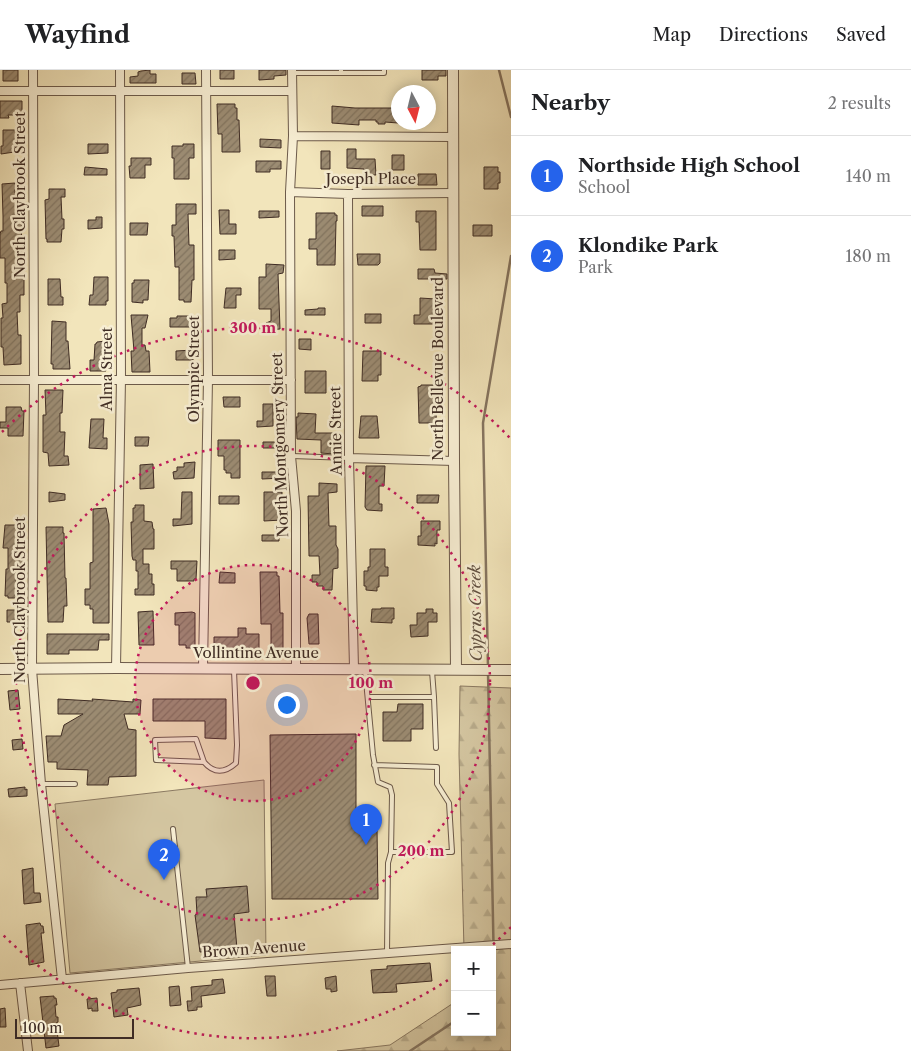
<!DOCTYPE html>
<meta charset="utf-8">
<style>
body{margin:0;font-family:"Libre Caslon Text",serif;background:#f6f6f6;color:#202124}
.controls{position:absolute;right:15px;bottom:15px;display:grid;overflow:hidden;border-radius:0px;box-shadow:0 2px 12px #0003}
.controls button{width:45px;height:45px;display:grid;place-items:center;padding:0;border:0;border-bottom:1px solid #e0e0e0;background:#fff;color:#202124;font:25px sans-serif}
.compass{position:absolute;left:391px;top:15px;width:45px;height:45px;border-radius:50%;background:#fff;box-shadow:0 2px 12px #0003;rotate:173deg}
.scale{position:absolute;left:15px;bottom:12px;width:119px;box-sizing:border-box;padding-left:5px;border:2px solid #3f2c24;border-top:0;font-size:14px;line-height:18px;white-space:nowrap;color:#3f2c24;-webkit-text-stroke:4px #f7eed3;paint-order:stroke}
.you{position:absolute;left:286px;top:634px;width:18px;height:18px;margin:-12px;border:4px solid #fff;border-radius:50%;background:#1a73e8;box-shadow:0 0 0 8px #1a73e833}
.badge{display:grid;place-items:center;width:32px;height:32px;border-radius:50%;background:#2563eb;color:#fff;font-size:16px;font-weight:700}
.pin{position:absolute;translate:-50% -41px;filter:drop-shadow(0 1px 2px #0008)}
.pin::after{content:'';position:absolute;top:26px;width:18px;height:15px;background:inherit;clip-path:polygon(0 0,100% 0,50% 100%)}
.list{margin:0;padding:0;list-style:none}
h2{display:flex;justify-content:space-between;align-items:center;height:65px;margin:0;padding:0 20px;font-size:21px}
h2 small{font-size:16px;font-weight:400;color:#757577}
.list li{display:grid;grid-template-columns:32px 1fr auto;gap:15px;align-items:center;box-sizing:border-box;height:80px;padding:0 20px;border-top:1px solid #e0e0e0}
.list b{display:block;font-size:19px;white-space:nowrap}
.list p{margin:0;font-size:16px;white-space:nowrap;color:#757577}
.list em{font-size:16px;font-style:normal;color:#757577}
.map{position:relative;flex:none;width:511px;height:981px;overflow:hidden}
header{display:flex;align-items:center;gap:30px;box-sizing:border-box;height:70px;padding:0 25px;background:#fff;border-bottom:1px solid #e0e0e0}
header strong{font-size:24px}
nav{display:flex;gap:28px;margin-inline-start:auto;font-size:18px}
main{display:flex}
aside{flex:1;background:#fff}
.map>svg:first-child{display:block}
</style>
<header>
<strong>Wayfind</strong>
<nav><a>Map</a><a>Directions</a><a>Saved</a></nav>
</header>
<main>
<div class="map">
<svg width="511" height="981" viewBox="0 0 511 981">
<defs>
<pattern id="forest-firs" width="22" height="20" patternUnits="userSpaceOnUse" patternTransform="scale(1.25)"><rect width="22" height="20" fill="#d4c6a1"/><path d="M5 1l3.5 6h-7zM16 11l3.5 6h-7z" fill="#b7aa8a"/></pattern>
<pattern id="building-hatch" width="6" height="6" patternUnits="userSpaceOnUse" patternTransform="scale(1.25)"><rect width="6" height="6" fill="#9c8c73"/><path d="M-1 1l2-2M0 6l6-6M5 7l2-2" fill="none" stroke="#81735e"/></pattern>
</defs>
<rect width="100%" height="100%" fill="#f2e5bb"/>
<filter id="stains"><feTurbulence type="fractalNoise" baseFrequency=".004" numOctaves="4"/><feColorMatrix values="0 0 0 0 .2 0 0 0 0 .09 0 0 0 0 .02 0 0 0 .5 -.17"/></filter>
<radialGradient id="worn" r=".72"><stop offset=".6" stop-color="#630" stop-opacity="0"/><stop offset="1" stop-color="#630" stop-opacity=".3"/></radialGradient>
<!-- green -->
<path fill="#d4c6a1" stroke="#8a7962" d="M264 710 266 885 70 903 55 734Z"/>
<!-- forest -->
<path fill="url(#forest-firs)" stroke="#8a7962" d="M460 616 511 618V981H337L390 975 455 932V962H492V880H464L459 684Z"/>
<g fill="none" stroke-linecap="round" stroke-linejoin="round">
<!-- stream -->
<path stroke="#867560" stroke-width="2.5" d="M499 0 511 47
M488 597 483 353 511 186
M488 602 494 899 492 902
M410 981 455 951"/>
</g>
<!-- building -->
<path fill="url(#building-hatch)" stroke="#3f2c24" d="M3 0H18V11H3Z
M150 0V4H156V13H130V7L138 6V2L141 1Z
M220 0H234V9H220Z
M259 0H286V5L274 6V9L259 10Z
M422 0H446V6H438V10H422Z
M182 3H195L196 14H182Z
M0 31H22V45H8L9 48H0Z
M217 34H235V38H237V50H239L240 82H222V64H218Z
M332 36 355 38H398V53L385 52V54H378V52H376V50H359V55L332 53Z
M3 60H21V81L1 84V76H3Z
M260 69 281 70V78L260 77Z
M88 74H108V83L88 84Z
M183 74H194V88H189V109H174V88H172V76H183Z
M347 79H356V89H375L376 105H364V99L347 98Z
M321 81H330V99H321Z
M392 85H404V100H392Z
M131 88H151V95H145V108H130L129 96H131Z
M256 91H281V99H270V102H256Z
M85 97 107 99V105H84Z
M484 97H498V102H500V113H498V119H484Z
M418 104H436L437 115H418Z
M15 113V131H21L22 196H24V225H20V242H17L18 265H21V294L4 295 3 277H1V248H3L2 234 7 233V213H5V188H0V164L1 161H3V146L2 114Z
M49 119H65V127H61L62 149H64V159H62L61 172H47V169H46L45 130 49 129Z
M176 134H196V144H188L189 175H194V210H192L191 232H184V230H179V197H175L174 166H172V155H176Z
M362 136H383V146H362Z
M219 140H229V154H236V164H220Z
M259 141H279V147L259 148Z
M416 141H436V180H420L419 152H416Z
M316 143H335V145H337V151H336L335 195H317V179H309V169H316Z
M96 147H102V158L88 159V150H96Z
M130 153H148L147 165H130Z
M473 155H492V166H473Z
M219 180H235V189L219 190Z
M357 184H380V193L378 195H358Z
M266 194 284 195 283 203 278 204 280 259 267 260 266 253 271 251V239H259V207H266Z
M418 199H434L435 203 447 204V209H418Z
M94 207H108V231H106V235H89L90 225H93Z
M48 209H60L61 227H63V235H48Z
M134 210H149L148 230H143V233L132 232V213H134Z
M226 218H241V225H236V238H224Z
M420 228 436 229V254H414V245H420Z
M318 238H325V245H305V240L318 239Z
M365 244H381V253H365Z
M131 245H148L145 258H142V275H145L146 281H149L150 302H132L131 281H134Z
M177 246H194V257H170V248H177Z
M52 251 66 252V271H68L70 299H53V294H51Z
M299 269H311V280L299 279Z
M106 271V301H90V290H94L95 274H96L97 272Z
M193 280V290H176V281Z
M363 281H381V305H378V311H362Z
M305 301H326V323H305Z
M421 315H437L436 353H419L418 317 421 316Z
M45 320H63L62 343H60V362H65L64 386H68L69 395 49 396 48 383 43 382V345H46Z
M223 327H240V337H224Z
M263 334H273V356L257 357V351H263Z
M6 337H21L22 341H24L23 366H8V358H0V352H6Z
M298 343 316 344 315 363H336V380H334V384L321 383V370L297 369 296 347H298Z
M361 346H377L379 368H359Z
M91 349H104L103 368H107V379L89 378Z
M135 367H149L148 376H135Z
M218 370H240V408H231V403H226V400H224V386H218Z
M263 372H283V378H263Z
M195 392 194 408 174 409 173 402 177 401V397H184V393Z
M153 394 154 418 140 419V395Z
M366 396H385L384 416H379V434H382V441L367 440 365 437Z
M262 402H284V408L262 409Z
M319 413 337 414V422L328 423 329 456H336V475L338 479V498L333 499 332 520H323V516H317V512H312V505H320L319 486H309L308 426H319Z
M49 422 65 424V430L49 432Z
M182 422H192V454L173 456V449H181Z
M264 422H282V450L264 451Z
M417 425H439L438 433H417Z
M219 426H239V434H219Z
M135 435H144V451L152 452 153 459H154V479H143V494H149V504H152V514H154V525H135V519H138V501H136V490H133L132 486 131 452H133V438H135Z
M106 438 109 454V553H93V539H90V535H85V519H90V493L93 492V439Z
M421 451H440V460H437V474L435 473V476L418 475V466H421Z
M5 455H23L24 496H16V520H24V526H17V528H8V526H5L6 499H8V478H3Z
M46 457H63V463H64L65 508H66L67 536H64L63 552H48Z
M262 465H279V471H262Z
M370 479H385V497H388V506H379V517H377V521L366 520V516H364V501H368V497H370Z
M171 491H197L196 509H194V511H177V499H171Z
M220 502 235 503V513H219Z
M260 502H277V506H279L280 543H283V579H271V554H261Z
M381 538H394V549H392V553L371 552 372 539H381Z
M426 539H433V543H437V552H428V566L411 567 410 555H417V543H426Z
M7 540H24V552H7Z
M153 541 154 575H139L138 542Z
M192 542 195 543V578H186V575H179V555H175V543Z
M309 544H318L319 574H309L307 548Z
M238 558H246V564H259V582H250V578L237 579V583L227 584H214V567H238Z
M47 564H109V570H99L98 580H69V584H47Z
M18 620 20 639 10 640 8 621Z
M58 629 93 631 92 629 133 632V629L141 630 140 644H124L128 659 136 660V706L109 707 108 715H87L88 700 57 699V692H48L46 666H61L64 655 83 644H58Z
M153 629H226V669L205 668V651H153Z
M398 634H423V659H411V671H383V642H397Z
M356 664V758H377L378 829H272L270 665Z
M22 669 23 679 13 680 12 670Z
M25 717V720L27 719V726L9 727 8 719Z
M33 798 34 823H40L41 832 24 834 22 800Z
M247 816 249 842 234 844 237 879 200 882 195 845 197 844 196 827H207L206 819Z
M40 853 41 856H43L44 863H41L44 892 29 895 26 855Z
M430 893 432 911 396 914 397 922 373 923 371 900 387 899V896Z
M265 906H275L276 926H267Z
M336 906 337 921 331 922V919H326L325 908Z
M223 909 225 923 201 926 202 937H197V940L188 941 187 931H192L191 917 212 915V910Z
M179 916 181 935 170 936 169 917Z
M139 918 141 935 127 938 128 945 114 947 111 923 117 922V920Z
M54 926V928H56L57 935H55L56 947H58V952L56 953 59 976 46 978 40 927Z
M97 928 98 941H92V938L88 939 87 929Z
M5 938 6 957H0V939Z"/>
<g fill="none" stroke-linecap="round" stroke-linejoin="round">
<!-- service casing -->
<g stroke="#6c5a4a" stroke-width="6">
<path id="service" d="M292 3H341V0
M341 3H384V0
M292 386 349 388
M365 600 373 685 378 712 390 717 392 725 391 782 388 793 387 883
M368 627H434L432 601
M434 627 436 678
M204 692 196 669 155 670 156 690 204 692C214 704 225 703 236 693L237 675 234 600
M374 695 437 697V714L449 733 452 782H391
M41 714H75
M173 759 188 898"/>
</g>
<!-- minor casing -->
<g stroke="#6c5a4a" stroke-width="10">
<path id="minor" d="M33 0 34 309 32 599 41 714 62 909
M292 0 293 66 290 122 291 386 296 441V598
M0 21H292
M293 66 453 67
M290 122 348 124 453 123
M348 124 349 388 354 598
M0 310H291
M349 388 454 391
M116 598 121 309 120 0
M203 598 208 309 206 0
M20 913 28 981
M0 915 188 898 511 874"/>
</g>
<!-- tertiary casing -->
<g stroke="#6c5a4a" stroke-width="12">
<path id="tertiary" d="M453 0 454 391 456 598
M0 599 116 598 511 600"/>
</g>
<!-- service -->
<use href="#service" stroke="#f7eed3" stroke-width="4"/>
<!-- minor -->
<use href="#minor" stroke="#f7eed3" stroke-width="8"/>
<!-- tertiary -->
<use href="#tertiary" stroke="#f7eed3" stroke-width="10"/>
</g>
<!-- distance rings -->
<circle cx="253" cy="613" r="118" fill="#c2185b" fill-opacity=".12"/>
<g fill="none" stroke="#c2185b" stroke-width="2.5" stroke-dasharray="2.5 5">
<circle cx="253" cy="613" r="118"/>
<circle cx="253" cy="613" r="237"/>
<path d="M511 857A355 355 0 0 1 488 879M454 906A355 355 0 0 1 2 864M2 362A355 355 0 0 1 511 369"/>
</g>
<g text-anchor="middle" stroke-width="5" stroke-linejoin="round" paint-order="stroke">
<!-- street labels -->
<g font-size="15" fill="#3f2c24" stroke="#f7eed3">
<text x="371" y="114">Joseph Place</text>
<text transform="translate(20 125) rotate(-90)" y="5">North Claybrook Street</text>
<text transform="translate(107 299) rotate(-90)" y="5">Alma Street</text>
<text transform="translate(194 299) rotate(-90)" y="5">Olympic Street</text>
<text transform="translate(438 299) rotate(-90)" y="5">North Bellevue Boulevard</text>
<text transform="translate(336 361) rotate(-91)" y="5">Annie Street</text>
<text transform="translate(280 375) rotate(-92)" y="5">North Montgomery Street</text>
<text transform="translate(20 530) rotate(-90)" y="5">North Claybrook Street</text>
<text x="256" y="588">Vollintine Avenue</text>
<text transform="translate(254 879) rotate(-4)" y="5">Brown Avenue</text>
</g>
<!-- water labels -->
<g font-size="16" font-style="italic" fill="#625142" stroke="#f7eed3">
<text transform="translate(475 543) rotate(-91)" y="6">Cyprus Creek</text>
</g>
</g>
<circle cx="253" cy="613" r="8" fill="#c2185b" stroke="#f7eed3" stroke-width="2.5"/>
<g font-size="15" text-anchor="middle" font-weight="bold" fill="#c2185b" stroke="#f7eed3" stroke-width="5" stroke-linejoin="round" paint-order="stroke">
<text x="253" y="263">300 m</text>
<text x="371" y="618">100 m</text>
<text x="421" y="786">200 m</text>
</g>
<rect width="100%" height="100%" filter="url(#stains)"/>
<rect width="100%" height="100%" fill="url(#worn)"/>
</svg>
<div class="controls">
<button>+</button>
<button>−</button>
</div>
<svg class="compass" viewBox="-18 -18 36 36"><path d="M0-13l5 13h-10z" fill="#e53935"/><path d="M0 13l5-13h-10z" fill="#757577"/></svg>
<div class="scale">100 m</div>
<div class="you"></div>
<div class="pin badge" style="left:366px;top:775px">1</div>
<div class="pin badge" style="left:164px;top:810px">2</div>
</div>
<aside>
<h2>Nearby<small>2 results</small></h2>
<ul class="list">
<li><span class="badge">1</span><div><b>Northside High School</b><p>School</p></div><em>140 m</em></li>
<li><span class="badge">2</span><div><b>Klondike Park</b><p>Park</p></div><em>180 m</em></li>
</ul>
</aside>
</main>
